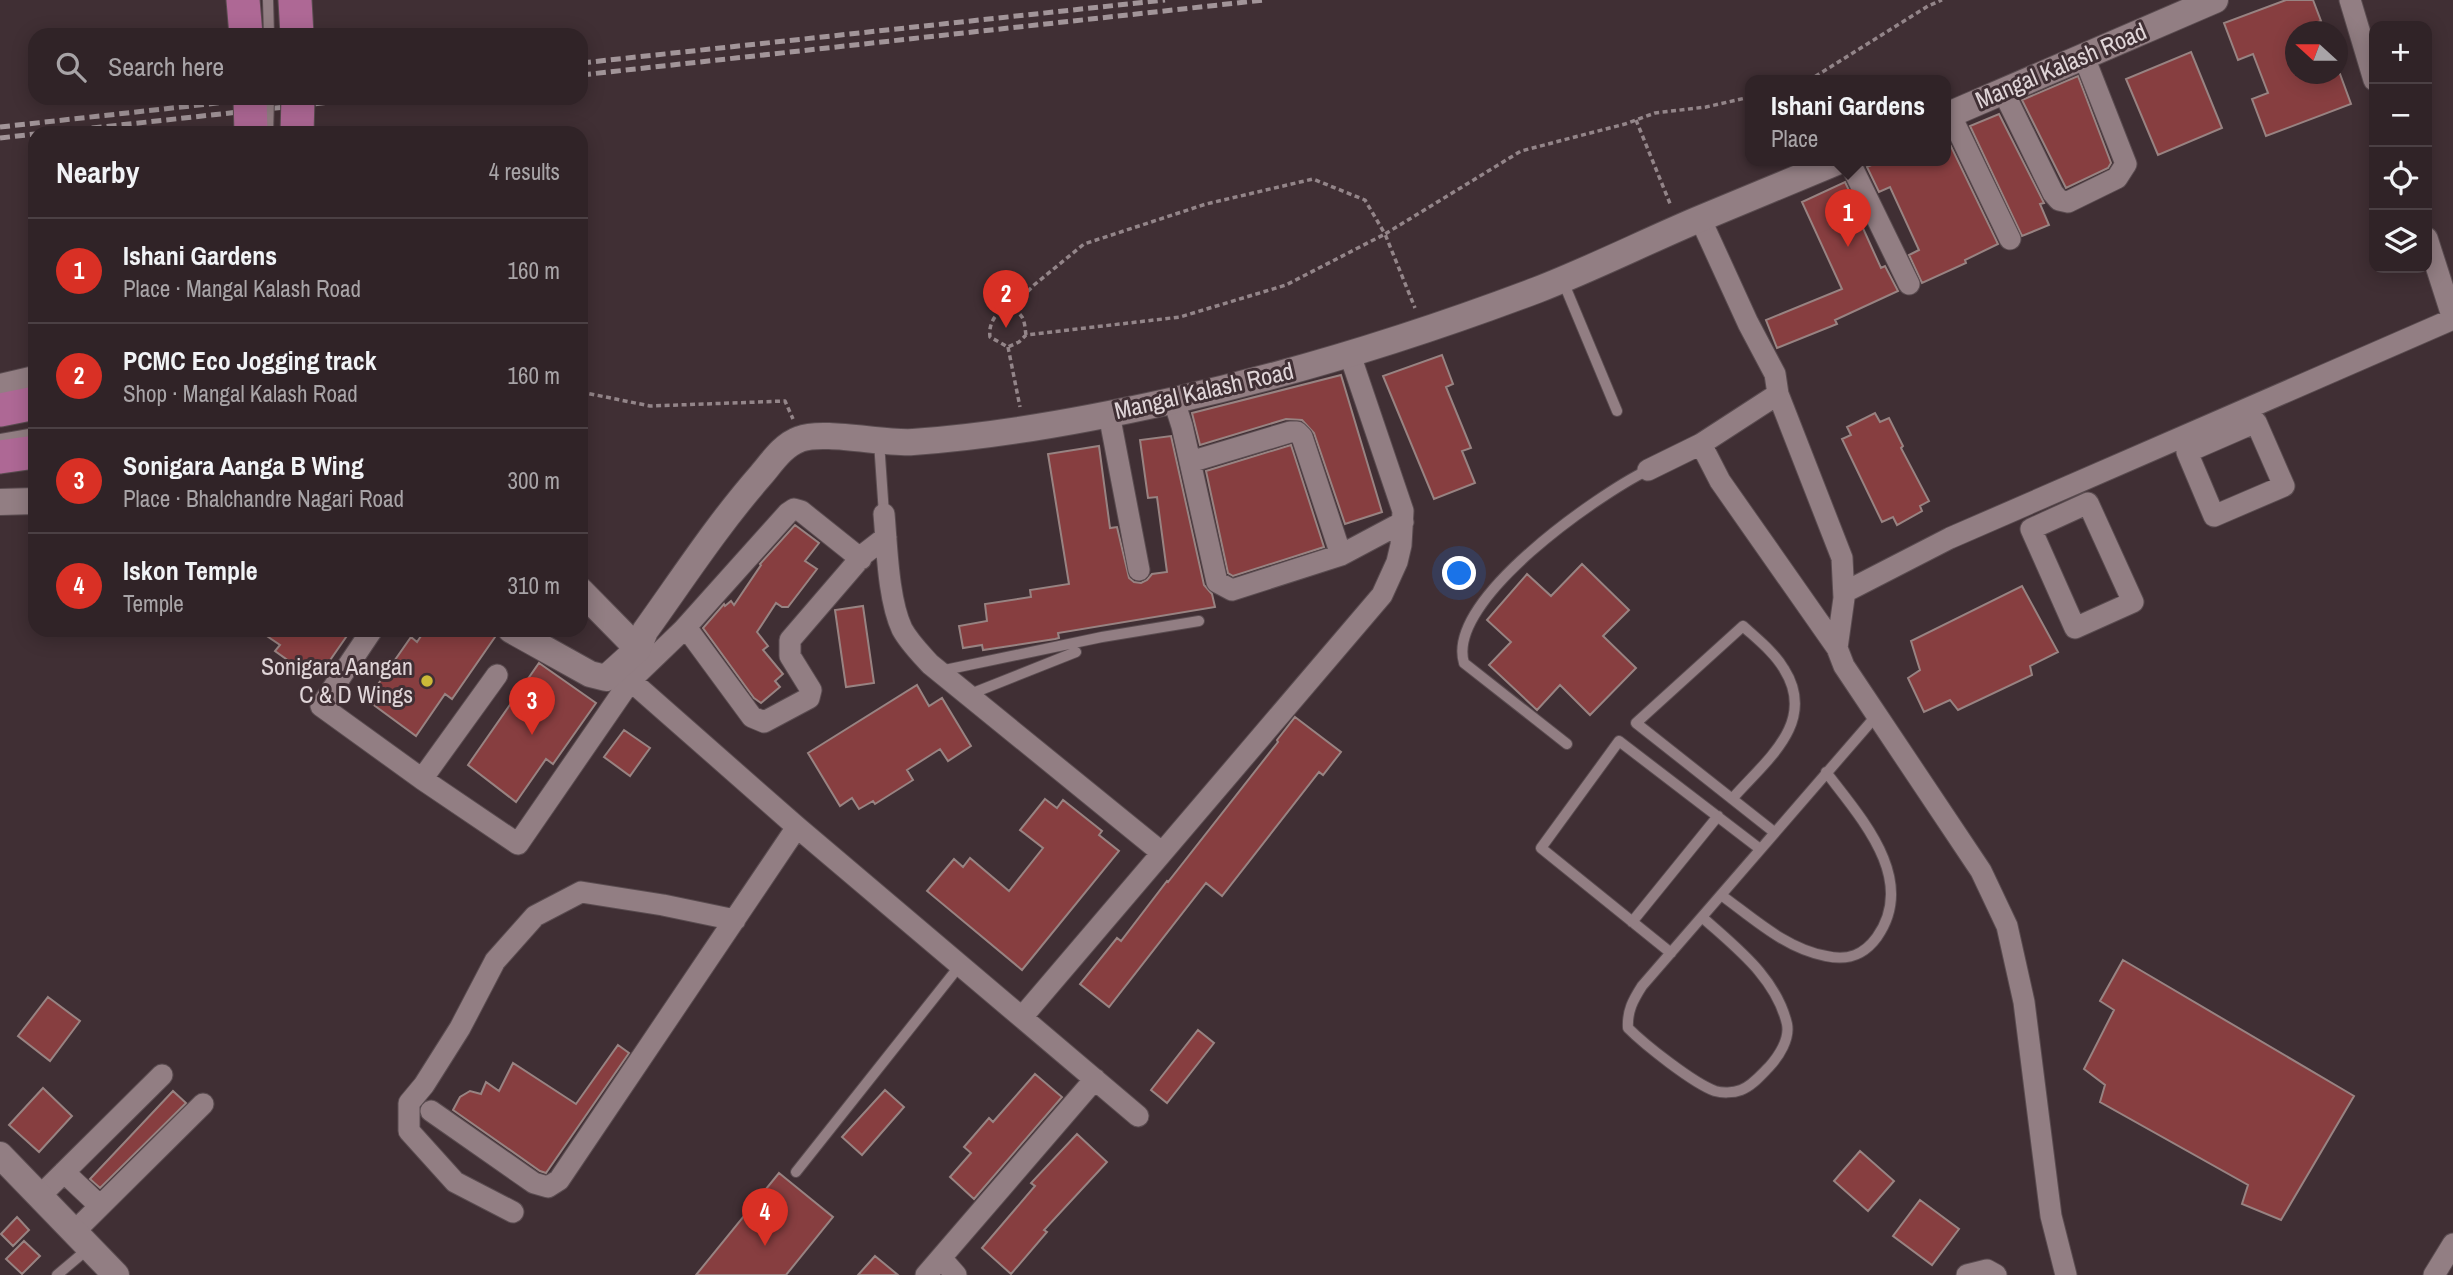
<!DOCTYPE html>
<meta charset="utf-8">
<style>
body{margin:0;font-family:"Archivo Narrow",sans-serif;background:#382b2f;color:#f1f3f6}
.controls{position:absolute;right:21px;top:21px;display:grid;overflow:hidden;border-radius:14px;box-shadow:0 4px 18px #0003}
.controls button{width:63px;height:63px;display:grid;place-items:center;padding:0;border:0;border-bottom:2px solid #4b4044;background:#302327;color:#f1f3f6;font:35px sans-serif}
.compass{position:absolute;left:2285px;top:21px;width:63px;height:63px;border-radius:50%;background:#302327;box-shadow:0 4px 18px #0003;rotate:291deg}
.you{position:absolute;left:1460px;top:574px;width:24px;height:24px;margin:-18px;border:5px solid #fff;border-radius:50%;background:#1a73e8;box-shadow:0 0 0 10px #1a73e833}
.badge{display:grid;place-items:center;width:46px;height:46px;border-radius:50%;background:#d93025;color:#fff;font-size:23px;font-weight:700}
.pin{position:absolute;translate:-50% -58px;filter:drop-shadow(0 2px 4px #0008)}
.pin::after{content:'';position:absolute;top:37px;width:24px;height:21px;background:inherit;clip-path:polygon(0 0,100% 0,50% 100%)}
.popup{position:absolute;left:1745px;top:75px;width:206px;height:91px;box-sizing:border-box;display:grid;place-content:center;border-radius:14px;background:#302327;filter:drop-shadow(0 2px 5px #0005);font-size:23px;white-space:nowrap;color:#a8a4a7}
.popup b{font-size:26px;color:#f1f3f6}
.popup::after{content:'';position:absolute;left:50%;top:100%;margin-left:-14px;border:14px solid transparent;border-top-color:#302327}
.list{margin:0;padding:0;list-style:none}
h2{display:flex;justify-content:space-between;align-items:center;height:91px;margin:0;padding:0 28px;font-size:30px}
h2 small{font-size:23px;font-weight:400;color:#a8a4a7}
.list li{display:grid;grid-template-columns:46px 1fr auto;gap:21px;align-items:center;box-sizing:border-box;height:105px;padding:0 28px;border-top:2px solid #4b4044}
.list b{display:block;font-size:26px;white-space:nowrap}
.list p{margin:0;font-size:23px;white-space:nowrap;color:#a8a4a7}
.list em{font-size:23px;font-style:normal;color:#a8a4a7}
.icon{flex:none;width:38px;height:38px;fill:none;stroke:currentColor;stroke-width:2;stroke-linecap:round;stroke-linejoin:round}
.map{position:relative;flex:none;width:2453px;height:1275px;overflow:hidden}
.search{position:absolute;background:#302327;box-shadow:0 4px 18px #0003;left:28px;top:28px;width:560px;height:77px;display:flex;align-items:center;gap:18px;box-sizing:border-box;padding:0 24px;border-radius:21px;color:#a8a4a7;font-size:26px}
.panel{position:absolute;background:#302327;box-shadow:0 4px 18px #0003;left:28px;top:126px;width:560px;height:511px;border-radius:21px}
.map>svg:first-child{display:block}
</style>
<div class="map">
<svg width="2453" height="1275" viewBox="0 0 2453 1275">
<rect width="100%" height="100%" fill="#402f34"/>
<!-- building -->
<path fill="#873e40" stroke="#988382" stroke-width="2" d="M2286 0H2313L2321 21 2295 31V74H2340L2351 104 2266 136 2252 99 2268 93 2253 54 2238 60 2224 23Z
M2191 52 2222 128 2158 155 2126 79Z
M2078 76 2111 163 2108 168 2066 188 2022 100Z
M1999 114 2044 203 2040 204 2049 225 2022 236 1970 126Z
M1946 136 1998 244 1965 260 1966 263 1922 283 1909 255 1919 250 1890 187 1879 192 1867 167 1880 161H1946Z
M1845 182 1855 203 1852 204 1881 268 1885 266 1898 291 1835 320 1837 324 1777 348 1766 320 1842 289 1802 202Z
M1442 355 1453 384 1446 387 1471 448 1462 451 1475 483 1434 499 1383 376Z
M1341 375 1382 512 1345 524 1314 433 1302 420 1286 419 1200 445 1192 413Z
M1875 413 1880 422 1889 418 1903 446 1901 448 1929 501 1920 506 1922 511 1897 525 1893 517 1882 522 1842 439 1851 435 1847 427Z
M1171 436 1204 585 1212 594 1215 607 1058 633 1059 638 1055 639 983 650 982 645 963 648 959 626 987 621 985 604 1031 597 1030 590 1069 584 1048 454 1099 446 1110 528 1117 527 1129 578 1134 582 1141 583 1147 580 1152 574 1167 572 1157 497 1148 498 1140 440Z
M1291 445 1324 547 1233 576 1228 573 1206 471Z
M795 525 819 543 805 561 817 569 788 607H782L776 603 757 632 768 646 763 650 783 674 775 681 780 687 761 703 754 698 703 628 724 604 725 606 731 601 734 605 761 565 760 564Z
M1582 564 1629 610 1603 636 1636 668 1590 715 1560 685 1537 710 1489 665 1511 642 1487 620 1527 574 1551 596Z
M2022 586 2058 652 2030 666 2032 675 1958 710 1950 700 1924 712 1908 678 1920 670 1911 641Z
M863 606 874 683 846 687 835 610Z
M258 630H351L319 676 313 671 310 676 275 651 280 645Z
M425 630H485L495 637 452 699 445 694 416 736 367 700 411 637 417 642Z
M539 663 596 703 553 764 546 759 516 802 468 765Z
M917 685 929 706 942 698 971 746 948 761 940 749 907 770 913 780 875 804 873 801 859 809 852 798 840 806 808 753Z
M1295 717 1341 752 1323 775 1319 772 1222 896 1206 883 1109 1007 1080 984 1117 938 1121 941 1167 881 1168 882 1278 742 1277 740Z
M624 730 650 748 630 776 604 757Z
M1045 799 1057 808 1063 800 1102 831 1099 835 1119 851 1022 970 927 891 954 859 963 867 970 858 1009 891 1043 848 1020 830Z
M2123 960 2354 1096 2281 1220 2242 1204 2248 1185 2100 1102 2105 1085 2084 1069 2114 1010 2100 1001Z
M48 997 80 1021 50 1061 18 1036Z
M1198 1030 1214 1043 1167 1103 1151 1090Z
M618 1045 629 1053 546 1173 540 1171 453 1110 460 1097 470 1091 481 1094 486 1082 499 1091 513 1063 576 1104Z
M1035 1074 1062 1097 974 1199 950 1177 971 1153 964 1147 989 1118 993 1122Z
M43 1088 72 1116 39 1152 9 1125Z
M885 1090 904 1107 862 1155 842 1137Z
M173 1091 186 1103 100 1188 90 1179Z
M1077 1134 1107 1162 1044 1230 1047 1232 1011 1274 982 1248 1035 1186 1031 1183Z
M1860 1151 1894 1181 1868 1211 1834 1181Z
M779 1173 833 1217 786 1275H696Z
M1920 1200 1959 1229 1932 1265 1893 1236Z
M17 1217 29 1230 13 1246 1 1234Z
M24 1241 40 1256 22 1274 6 1259Z
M875 1256 898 1275H858Z"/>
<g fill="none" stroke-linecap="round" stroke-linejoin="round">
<!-- service casing -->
<g stroke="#5a4c50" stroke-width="12">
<path id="service" d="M268 0 269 35
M1562 279 1617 411
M0 439 35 433
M879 442 884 514
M940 671 1102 637 1199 621
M968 695 1076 652
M1567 744 1464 663C1445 600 1599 494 1648 470
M1732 799C1765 761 1818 723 1784 669 1774 652 1757 639 1743 626L1636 723 1774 832
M1721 895C1753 918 1786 949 1826 956 1848 961 1864 955 1877 937 1918 879 1860 817 1826 772
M1702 917C1735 947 1776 977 1787 1024 1790 1039 1779 1056 1769 1067 1761 1075 1752 1086 1741 1090 1733 1093 1722 1093 1715 1091 1693 1083 1645 1045 1628 1028 1627 1011 1633 1000 1642 986L1876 716
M1632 922 1718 816
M1671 953 1541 848 1619 741 1760 849
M796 1172 961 964
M57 1275 89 1248"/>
</g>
<!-- minor casing -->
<g stroke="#5a4c50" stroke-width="23">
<path id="minor" d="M2350 0 2374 80
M2003 91 2053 193 2059 200 2068 202 2117 178 2126 164 2084 57
M1950 114 2010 239
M1849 161 1909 284
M1700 218 1748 323 1775 374 1778 394 1842 558 1844 598 1837 648 1844 666 1981 871 2007 926 2024 1002 2051 1216 2066 1275
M2427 238 2453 319
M1174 401 1182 426 1217 582 1232 590 1341 555
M1109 414 1139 570
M2256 422 2284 486 2214 516 2187 452Z
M1701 444 1720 481 1837 648
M1190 462 1290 432H1297L1302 437 1341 555 1403 522
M1648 470 1701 444 1778 394
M2088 503 2133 602 2075 628 2031 529Z
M884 514C887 547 888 599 902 629 909 642 920 653 930 664L1161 852
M1845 592 1950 538 2453 319
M684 629 788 513 794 509 801 511 861 559
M372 630 321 706 422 779 518 844 631 680 684 629 688 630 752 717 764 722 809 698 811 690 790 656V640L864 554 886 537
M622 673 797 827 1138 1116
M422 779 497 675
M1023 1016 1382 595 1397 562 1401 545 1403 511 1350 355
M431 1111 534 1183 548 1187 559 1180 797 827
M64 1172 100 1206
M40 1196 162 1075
M513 1212 455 1182 409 1131V1103L424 1085 460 1028 495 961 535 916 581 892 663 905 735 920
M74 1232 203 1104
M941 1258 956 1275
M926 1275 1095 1079
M1967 1275 1987 1270 1996 1275
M2434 1275 2453 1244"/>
</g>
<!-- tertiary casing -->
<g stroke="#5a4c50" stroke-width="28">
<path id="tertiary" d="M1946 116 2215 0
M0 387 35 379
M0 502 35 501
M581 591 638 649
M511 630 590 674 606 678 638 649 645 631C683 578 718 524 761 475 772 462 783 445 800 439 823 430 884 444 913 442 1001 436 1086 420 1171 401 1296 373 1418 335 1537 290 1591 269 1643 243 1697 220 1744 200 1792 181 1839 161
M0 1155 116 1275"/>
</g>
<!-- primary casing -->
<g stroke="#5a4c50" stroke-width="35">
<path id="primary" d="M243 0 246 35
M295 0 297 35
M0 410 35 403
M0 457 35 452"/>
</g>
<!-- path -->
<path stroke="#938589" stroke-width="3.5" stroke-dasharray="5 3.5" stroke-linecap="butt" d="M1808 81 1928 6 1942 0
M1636 120 1671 206
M1010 310 1034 285 1084 244 1206 204 1313 179 1365 200 1385 234 1521 151 1625 124 1655 113 1706 107 1750 97
M1026 335C1025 329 1025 322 1022 317 1009 298 987 316 990 337L1008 347 1019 342 1026 335 1180 317 1286 285 1385 234 1415 308
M1008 347 1020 407
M581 392 650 406 785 401 793 419"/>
<!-- service -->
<use href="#service" stroke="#927e83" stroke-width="10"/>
<!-- minor -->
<use href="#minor" stroke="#927e83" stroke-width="21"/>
<!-- tertiary -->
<use href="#tertiary" stroke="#927e83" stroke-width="26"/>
<!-- primary -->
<use href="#primary" stroke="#ae6895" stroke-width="33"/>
<!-- rail -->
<path stroke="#a29599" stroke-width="5" stroke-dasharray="10 5" stroke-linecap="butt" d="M581 63 1165 0
M581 75 1264 0
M0 127 263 98
M47 133 367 98
M0 138 35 134"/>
<!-- service-bridge casing -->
<g stroke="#5a4c50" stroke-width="12" stroke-linecap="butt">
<path id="service-bridge" d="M268 133 269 98"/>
</g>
<!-- primary-bridge casing -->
<g stroke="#5a4c50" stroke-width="35" stroke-linecap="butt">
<path id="primary-bridge" d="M250 98 251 133
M297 133 298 98"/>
</g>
<!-- service-bridge -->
<use href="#service-bridge" stroke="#927e83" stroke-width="10"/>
<!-- primary-bridge -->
<use href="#primary-bridge" stroke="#ae6895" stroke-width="33"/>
</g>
<!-- markers -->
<circle fill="#ccb938" stroke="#402f34" stroke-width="2.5" cx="427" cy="681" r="7"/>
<g text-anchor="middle" stroke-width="6" stroke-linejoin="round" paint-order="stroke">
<!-- street labels -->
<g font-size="24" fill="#e0d5d8" stroke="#402f34">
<text transform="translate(2061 66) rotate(-23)" y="8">Mangal Kalash Road</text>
<text transform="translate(1204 391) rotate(-13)" y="8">Mangal Kalash Road</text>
</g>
<!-- poi labels -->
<g font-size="24" fill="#e0d5d8" stroke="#402f34" text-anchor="end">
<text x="413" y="675">Sonigara Aangan<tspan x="413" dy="28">C &amp; D Wings</tspan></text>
</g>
</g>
</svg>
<div class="controls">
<button>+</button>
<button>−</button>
<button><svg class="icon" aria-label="locate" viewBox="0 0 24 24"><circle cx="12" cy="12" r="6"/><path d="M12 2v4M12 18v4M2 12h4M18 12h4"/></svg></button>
<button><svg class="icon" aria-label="layers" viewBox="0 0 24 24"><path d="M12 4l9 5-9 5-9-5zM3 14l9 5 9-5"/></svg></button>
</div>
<svg class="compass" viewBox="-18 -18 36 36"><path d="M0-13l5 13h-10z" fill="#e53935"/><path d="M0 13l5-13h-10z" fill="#a8a4a7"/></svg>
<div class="you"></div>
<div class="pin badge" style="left:1848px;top:247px">1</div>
<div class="popup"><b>Ishani Gardens</b>Place</div>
<div class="pin badge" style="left:1006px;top:328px">2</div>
<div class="pin badge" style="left:532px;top:735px">3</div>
<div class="pin badge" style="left:765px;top:1246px">4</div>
<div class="search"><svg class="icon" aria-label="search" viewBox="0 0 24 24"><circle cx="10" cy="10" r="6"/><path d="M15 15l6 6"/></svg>Search here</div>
<section class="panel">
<h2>Nearby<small>4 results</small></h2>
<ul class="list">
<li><span class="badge">1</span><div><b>Ishani Gardens</b><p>Place · Mangal Kalash Road</p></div><em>160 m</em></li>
<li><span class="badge">2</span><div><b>PCMC Eco Jogging track</b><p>Shop · Mangal Kalash Road</p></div><em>160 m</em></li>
<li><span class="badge">3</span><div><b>Sonigara Aanga B Wing</b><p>Place · Bhalchandre Nagari Road</p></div><em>300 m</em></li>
<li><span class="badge">4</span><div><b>Iskon Temple</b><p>Temple</p></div><em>310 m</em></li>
</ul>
</section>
</div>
